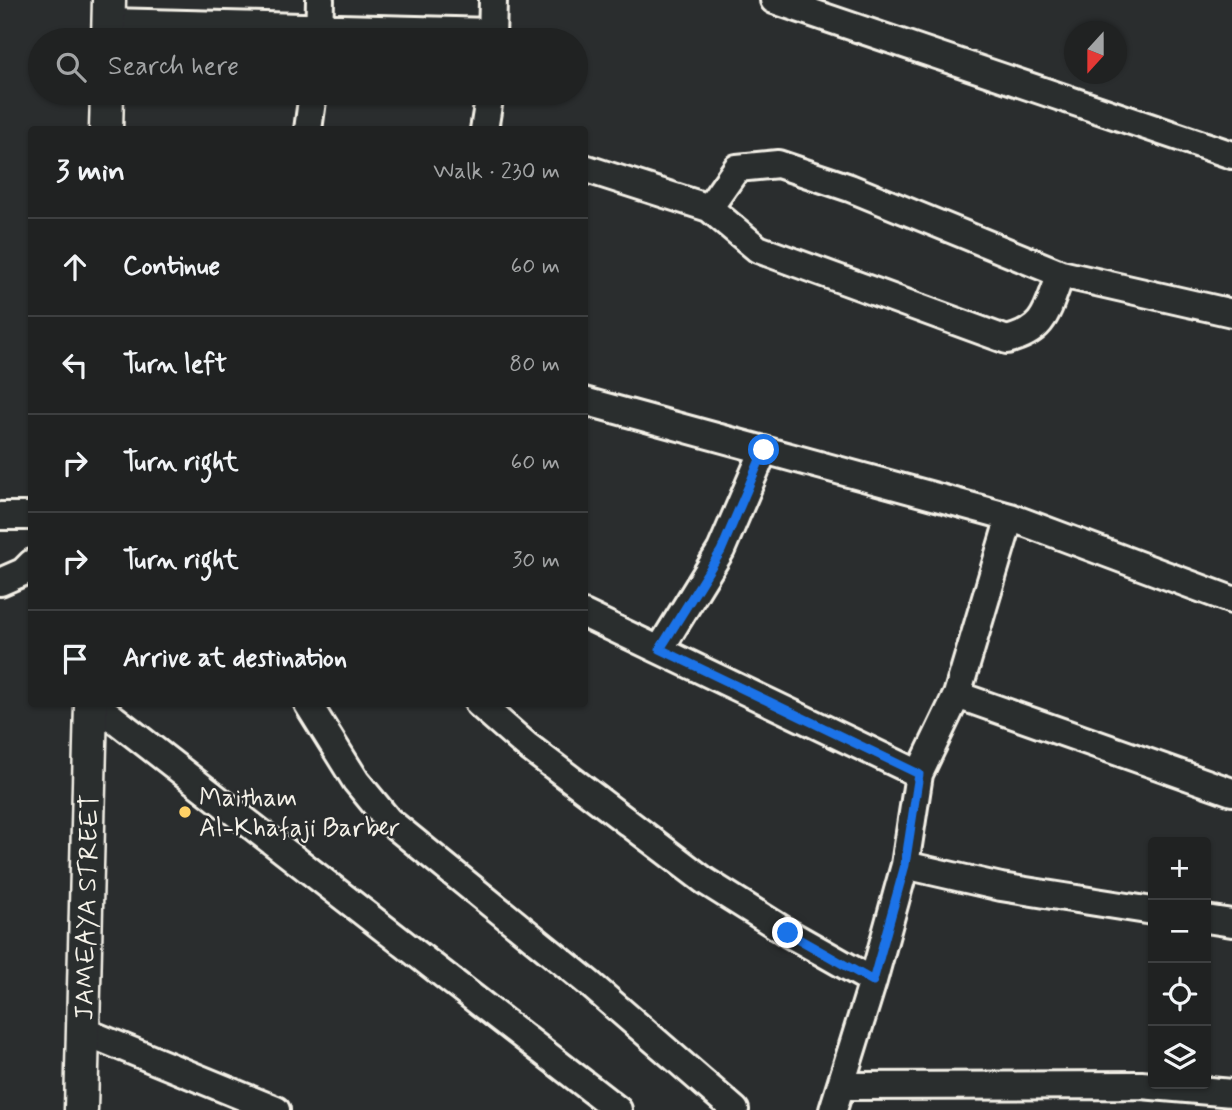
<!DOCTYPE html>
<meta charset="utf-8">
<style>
body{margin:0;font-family:Mynerve,sans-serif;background:#282a2a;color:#f1f3f6}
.controls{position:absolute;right:21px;bottom:21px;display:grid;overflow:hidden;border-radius:7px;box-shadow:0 2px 5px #0004}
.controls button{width:63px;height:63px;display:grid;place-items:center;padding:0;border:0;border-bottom:2px solid #3d3f40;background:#202222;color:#f1f3f6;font:35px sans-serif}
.compass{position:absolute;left:1064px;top:21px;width:63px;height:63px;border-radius:50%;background:#202222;box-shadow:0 2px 5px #0004;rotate:201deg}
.stop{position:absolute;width:21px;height:21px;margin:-16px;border:5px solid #1a73e8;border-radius:50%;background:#fff}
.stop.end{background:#1a73e8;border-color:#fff;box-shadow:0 2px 7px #0008}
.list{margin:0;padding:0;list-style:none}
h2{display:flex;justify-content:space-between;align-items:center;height:91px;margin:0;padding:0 28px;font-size:30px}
h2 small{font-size:23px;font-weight:400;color:#a2a4a5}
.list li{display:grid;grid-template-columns:46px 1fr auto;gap:21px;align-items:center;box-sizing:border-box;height:98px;padding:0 28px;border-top:2px solid #3d3f40}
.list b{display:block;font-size:26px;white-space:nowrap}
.list em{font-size:23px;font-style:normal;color:#a2a4a5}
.icon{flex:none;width:38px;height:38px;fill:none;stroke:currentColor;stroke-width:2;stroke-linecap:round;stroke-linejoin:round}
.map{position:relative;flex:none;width:1232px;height:1110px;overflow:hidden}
.search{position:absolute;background:#202222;box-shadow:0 2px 5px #0004;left:28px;top:28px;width:560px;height:77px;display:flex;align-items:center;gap:18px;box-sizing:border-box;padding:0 24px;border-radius:38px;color:#a2a4a5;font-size:26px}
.panel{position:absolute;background:#202222;box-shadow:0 2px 5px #0004;left:28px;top:126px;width:560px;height:581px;border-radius:7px}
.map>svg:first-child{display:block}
</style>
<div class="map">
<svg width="1232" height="1110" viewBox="0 0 1232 1110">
<rect width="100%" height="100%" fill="#2a2d2e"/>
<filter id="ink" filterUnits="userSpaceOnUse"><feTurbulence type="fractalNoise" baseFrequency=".0143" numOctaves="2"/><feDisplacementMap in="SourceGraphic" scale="14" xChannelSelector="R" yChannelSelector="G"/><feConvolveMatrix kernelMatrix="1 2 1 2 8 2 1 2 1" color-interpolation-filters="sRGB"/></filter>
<g filter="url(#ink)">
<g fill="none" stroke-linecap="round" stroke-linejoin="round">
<!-- minor casing -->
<g stroke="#f4f1e8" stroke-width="32">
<path id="minor" d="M774 0 1232 155
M109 22 492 32
M319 40 320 0
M492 40 493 0
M308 130 313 93
M484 130 490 93
M584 168 709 208 758 249 1007 340C1047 330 1047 309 1061 274
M709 208 737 168 778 164 850 188 1061 274 1232 313
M584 401 1010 517 1232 600
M0 516H32
M0 582 23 572 32 563
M584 614 919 774 957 695 1232 792
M660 649 721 550 764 450
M957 695 1010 517
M95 704 618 1110
M308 704 356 781 388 820 591 985 735 1110
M479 704 526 745 705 881 788 933 873 981
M905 865 1001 887 1153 911
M1206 919 1232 923
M83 1031 276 1110
M842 1086 1141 1085 1232 1093
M833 1110 873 981 905 865 919 774"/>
</g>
<!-- tertiary casing -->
<g stroke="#f4f1e8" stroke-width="37">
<g id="tertiary">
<path d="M108 40 109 0"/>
<path d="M106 130 107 93"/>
<path id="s1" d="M81 1110 91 704"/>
</g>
</g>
<!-- minor -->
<use href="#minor" stroke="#2a2d2e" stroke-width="26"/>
<!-- tertiary -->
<use href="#tertiary" stroke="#2a2d2e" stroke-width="32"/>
</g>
</g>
<g fill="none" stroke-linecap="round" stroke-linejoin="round" filter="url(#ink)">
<!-- route -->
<path stroke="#1a73e8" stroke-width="9" d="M764 450 721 551 660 649 919 774 905 865 873 981 788 933"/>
</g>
<!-- markers -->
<circle fill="#ffd166" stroke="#2a2d2e" stroke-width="2.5" cx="185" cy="812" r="7"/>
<g text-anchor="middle" stroke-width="5" stroke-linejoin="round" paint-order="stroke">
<!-- poi labels -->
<g font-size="26" fill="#f4f1e8" stroke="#2a2d2e" text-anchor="start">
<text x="199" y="806">Maitham<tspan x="199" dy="30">Al-Khafaji Barber</tspan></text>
</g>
<!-- street labels -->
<g font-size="26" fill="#f4f1e8" stroke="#2a2d2e">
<text dy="9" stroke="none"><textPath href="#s1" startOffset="203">JAMEAYA STREET</textPath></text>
</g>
</g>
</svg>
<div class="controls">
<button>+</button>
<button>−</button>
<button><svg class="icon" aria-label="locate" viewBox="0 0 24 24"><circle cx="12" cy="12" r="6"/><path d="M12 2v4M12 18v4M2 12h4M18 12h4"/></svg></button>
<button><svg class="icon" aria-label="layers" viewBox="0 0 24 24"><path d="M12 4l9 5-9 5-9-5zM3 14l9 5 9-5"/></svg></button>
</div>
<svg class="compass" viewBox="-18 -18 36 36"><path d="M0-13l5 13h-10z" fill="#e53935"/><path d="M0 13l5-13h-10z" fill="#a2a4a5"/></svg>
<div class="stop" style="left:764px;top:450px"></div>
<div class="stop end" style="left:788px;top:933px"></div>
<div class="search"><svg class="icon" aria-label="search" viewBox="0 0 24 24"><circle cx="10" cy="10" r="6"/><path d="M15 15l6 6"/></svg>Search here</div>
<section class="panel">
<h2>3 min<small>Walk · 230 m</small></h2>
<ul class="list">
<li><svg class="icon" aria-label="ahead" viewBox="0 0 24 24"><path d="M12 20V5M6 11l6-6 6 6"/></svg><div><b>Continue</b></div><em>60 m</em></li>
<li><svg class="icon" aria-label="left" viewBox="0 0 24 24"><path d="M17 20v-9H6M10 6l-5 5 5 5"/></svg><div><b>Turn left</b></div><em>80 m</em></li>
<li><svg class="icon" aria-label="right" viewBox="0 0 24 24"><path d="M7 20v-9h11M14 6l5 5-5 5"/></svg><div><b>Turn right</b></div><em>60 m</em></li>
<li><svg class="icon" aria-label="right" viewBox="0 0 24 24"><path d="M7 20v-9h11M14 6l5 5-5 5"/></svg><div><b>Turn right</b></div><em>30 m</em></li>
<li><svg class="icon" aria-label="arrive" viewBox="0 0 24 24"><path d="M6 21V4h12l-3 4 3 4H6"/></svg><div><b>Arrive at destination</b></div></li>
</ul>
</section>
</div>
